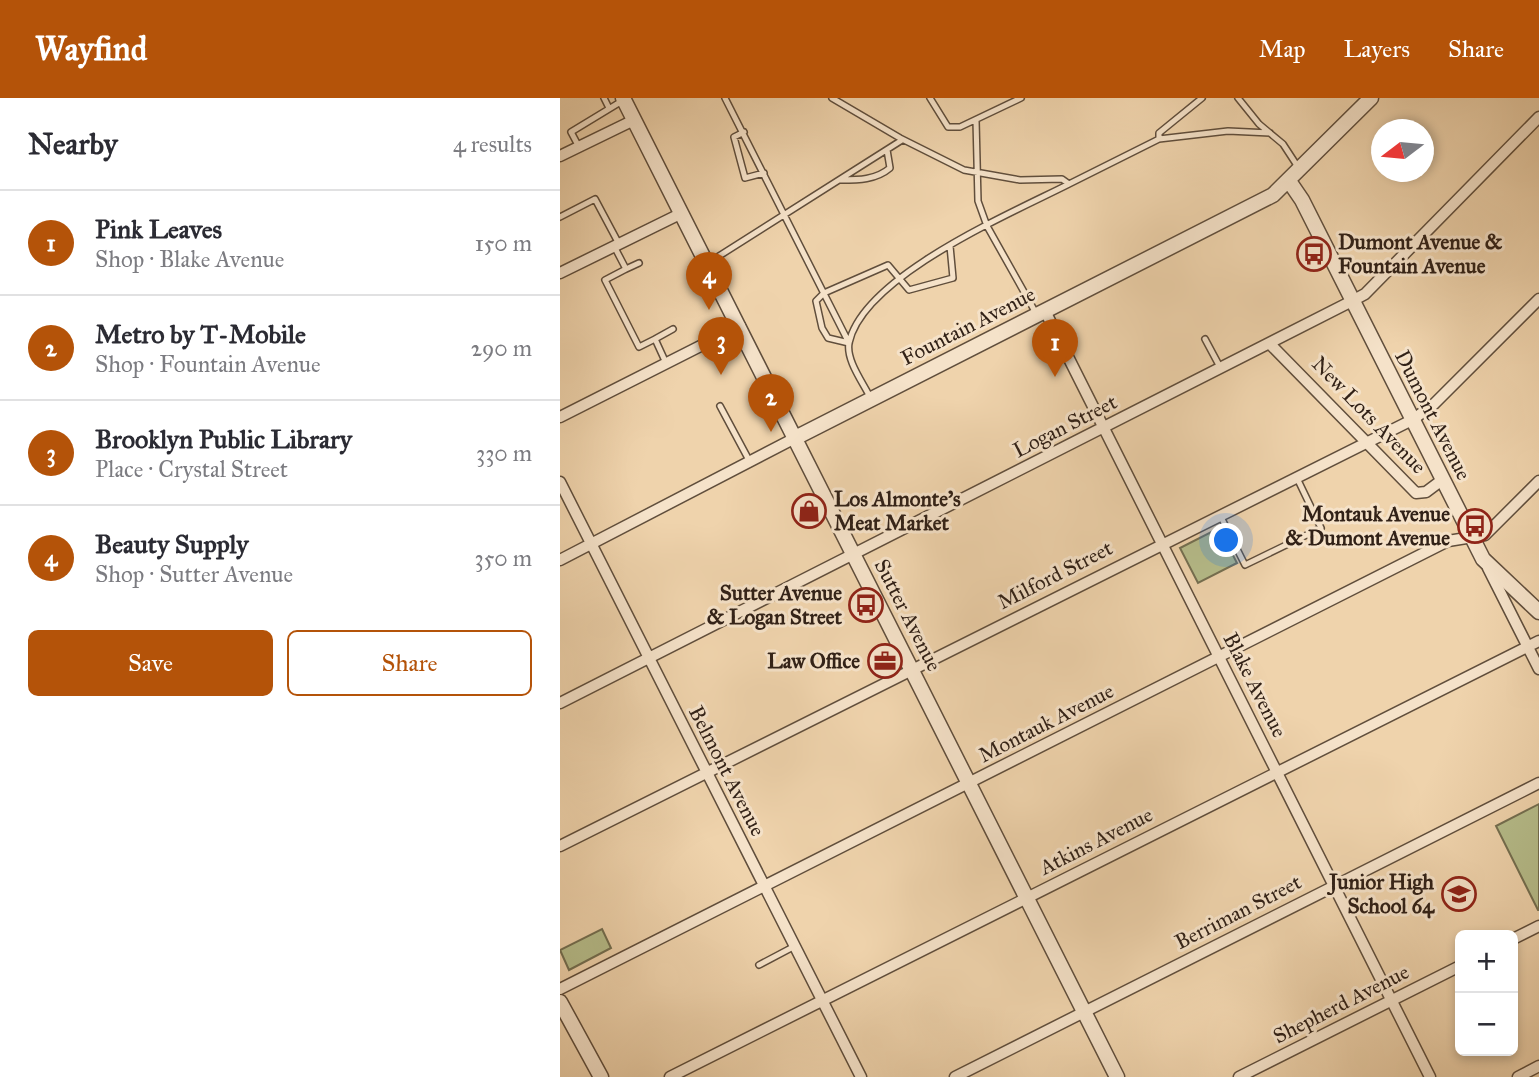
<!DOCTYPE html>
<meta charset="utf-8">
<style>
body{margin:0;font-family:"IM FELL Great Primer",serif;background:#f2f2f3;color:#2b2b33}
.controls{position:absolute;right:21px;bottom:21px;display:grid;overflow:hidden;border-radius:10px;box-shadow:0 4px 10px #0003}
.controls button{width:63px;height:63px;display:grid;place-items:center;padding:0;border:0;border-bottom:2px solid #e1e1e2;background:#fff;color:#2b2b33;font:35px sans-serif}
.compass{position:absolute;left:811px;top:21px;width:63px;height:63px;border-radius:50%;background:#fff;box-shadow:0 4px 10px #0003;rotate:254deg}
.you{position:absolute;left:667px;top:443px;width:24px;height:24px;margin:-18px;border:5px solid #fff;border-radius:50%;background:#1a73e8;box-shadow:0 0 0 10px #1a73e833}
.badge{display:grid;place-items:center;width:46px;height:46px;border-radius:50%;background:#b45309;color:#fff;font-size:23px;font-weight:700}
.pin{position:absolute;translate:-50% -58px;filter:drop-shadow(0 2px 4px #0008)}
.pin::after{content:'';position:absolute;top:37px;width:24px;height:21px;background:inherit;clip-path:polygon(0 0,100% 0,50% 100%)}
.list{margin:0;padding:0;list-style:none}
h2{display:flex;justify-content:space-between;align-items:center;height:91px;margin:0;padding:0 28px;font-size:30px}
h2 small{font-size:23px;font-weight:400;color:#7c7c81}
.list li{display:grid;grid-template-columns:46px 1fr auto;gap:21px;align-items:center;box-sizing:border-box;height:105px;padding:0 28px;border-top:2px solid #e1e1e2}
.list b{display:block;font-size:26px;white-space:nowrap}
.list p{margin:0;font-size:23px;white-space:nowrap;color:#7c7c81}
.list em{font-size:23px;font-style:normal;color:#7c7c81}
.actions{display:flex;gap:14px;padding:21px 28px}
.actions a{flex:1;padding:16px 0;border:2px solid #b45309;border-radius:10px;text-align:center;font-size:24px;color:#b45309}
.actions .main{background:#b45309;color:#fff}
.map{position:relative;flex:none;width:979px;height:979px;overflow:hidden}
header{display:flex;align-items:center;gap:42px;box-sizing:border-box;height:98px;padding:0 35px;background:#b45309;color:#fff}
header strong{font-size:33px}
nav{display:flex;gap:38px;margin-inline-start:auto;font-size:24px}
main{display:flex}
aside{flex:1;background:#fff}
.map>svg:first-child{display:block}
</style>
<header>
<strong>Wayfind</strong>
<nav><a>Map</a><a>Layers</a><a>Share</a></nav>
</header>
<main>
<aside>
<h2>Nearby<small>4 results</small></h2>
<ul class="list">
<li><span class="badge">1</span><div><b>Pink Leaves</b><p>Shop · Blake Avenue</p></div><em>150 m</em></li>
<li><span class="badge">2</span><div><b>Metro by T-Mobile</b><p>Shop · Fountain Avenue</p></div><em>290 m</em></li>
<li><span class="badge">3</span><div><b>Brooklyn Public Library</b><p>Place · Crystal Street</p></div><em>330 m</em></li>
<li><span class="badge">4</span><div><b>Beauty Supply</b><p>Shop · Sutter Avenue</p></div><em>350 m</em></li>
</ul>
<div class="actions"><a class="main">Save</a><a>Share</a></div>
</aside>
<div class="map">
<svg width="979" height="979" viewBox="0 0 979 979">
<rect width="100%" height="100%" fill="#efd3ac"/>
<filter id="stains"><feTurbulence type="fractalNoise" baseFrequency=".00286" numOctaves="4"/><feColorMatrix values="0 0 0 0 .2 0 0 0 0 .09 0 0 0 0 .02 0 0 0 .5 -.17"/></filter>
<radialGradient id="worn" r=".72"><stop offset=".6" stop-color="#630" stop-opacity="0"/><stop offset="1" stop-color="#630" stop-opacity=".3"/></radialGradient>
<!-- green -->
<path fill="#b6bd8b" stroke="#746f51" stroke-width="2" d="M659 430 677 465 638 485 620 450Z
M979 706V812H978L936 728Z
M42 831 51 850 9 872 0 852Z"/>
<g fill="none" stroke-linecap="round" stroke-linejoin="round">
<!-- service casing -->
<g stroke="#604e3c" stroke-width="8">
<path id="service" d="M44 0 49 10
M165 0 289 245
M272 0 340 40 404 72 460 82 502 81 509 86 599 41V35L642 0
M370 0 388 29H400L461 0
M678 0 699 26 723 46 738 69
M416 22 418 103 427 128 477 217
M184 34 174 39 185 80 204 75
M599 41 668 33 710 35
M19 49 11 34 62 3
M281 82C298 82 316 82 330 70L327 52
M0 119 35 101 59 146
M54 148 66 171 45 182 79 249 95 241 106 265
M148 165 342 42
M66 171 79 165
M95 241 113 231
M645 241 660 269
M289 245 268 240 262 230 256 203 264 195 328 167 349 192 393 180 390 148
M310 299C302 283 286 262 289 245 303 178 452 115 509 86
M160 308 190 364
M661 419 685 467 761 430 736 378
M199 867 235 848"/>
</g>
<!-- minor casing -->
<g stroke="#604e3c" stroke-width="13">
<path id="minor" d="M0 58 74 22
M0 175 122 115
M485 213 870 979
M711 247 856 395 866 394 882 382
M0 319 180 228
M0 384 301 979
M0 462 237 339
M928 470 979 571
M0 605 792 203 805 196 979 19
M0 748 852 322 873 307 979 201
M953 841 979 828
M0 891 888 443 925 437 979 383
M110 979 979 543
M395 979 979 685
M679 979 900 868
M958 979 979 968"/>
</g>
<!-- tertiary casing -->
<g stroke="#604e3c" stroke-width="17">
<path id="tertiary" d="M63 0 557 979
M729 83 742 102 923 461 979 514
M237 339 713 97 811 0
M0 904 41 979"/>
</g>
<!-- service -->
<use href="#service" stroke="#f5e2c9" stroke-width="5"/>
<!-- minor -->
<use href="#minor" stroke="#f5e2c9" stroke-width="10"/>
<!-- tertiary -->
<use href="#tertiary" stroke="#f5e2c9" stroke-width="14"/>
</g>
<!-- icons -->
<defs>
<g id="bus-ring" transform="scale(1.75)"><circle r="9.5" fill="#f5e2c9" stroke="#8f2418" stroke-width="1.5"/><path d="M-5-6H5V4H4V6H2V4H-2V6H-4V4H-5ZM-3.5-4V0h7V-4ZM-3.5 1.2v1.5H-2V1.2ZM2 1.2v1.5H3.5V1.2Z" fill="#8f2418"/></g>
<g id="shop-ring" transform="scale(1.75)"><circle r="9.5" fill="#f5e2c9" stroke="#8f2418" stroke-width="1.5"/><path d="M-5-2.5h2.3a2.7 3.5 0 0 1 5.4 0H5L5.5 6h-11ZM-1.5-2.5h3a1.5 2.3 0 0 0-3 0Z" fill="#8f2418"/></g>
<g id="office-ring" transform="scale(1.75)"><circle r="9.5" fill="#f5e2c9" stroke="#8f2418" stroke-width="1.5"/><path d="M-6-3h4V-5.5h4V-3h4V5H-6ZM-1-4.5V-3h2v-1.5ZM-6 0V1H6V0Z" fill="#8f2418"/></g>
<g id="school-ring" transform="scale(1.75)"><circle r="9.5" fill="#f5e2c9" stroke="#8f2418" stroke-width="1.5"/><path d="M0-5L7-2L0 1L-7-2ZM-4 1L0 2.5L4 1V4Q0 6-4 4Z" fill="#8f2418"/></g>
</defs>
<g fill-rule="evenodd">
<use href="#bus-ring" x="754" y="156"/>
<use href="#shop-ring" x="249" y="413"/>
<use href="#bus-ring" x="915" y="428"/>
<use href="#bus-ring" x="306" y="507"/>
<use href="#office-ring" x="325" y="563"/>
<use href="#school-ring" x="899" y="796"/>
</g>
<g text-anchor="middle" stroke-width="6" stroke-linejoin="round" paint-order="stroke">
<!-- poi labels -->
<g font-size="21" font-weight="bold" fill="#312117" stroke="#f5e2c9" text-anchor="end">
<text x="778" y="151" text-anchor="start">Dumont Avenue &amp;<tspan x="778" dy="24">Fountain Avenue</tspan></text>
<text x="274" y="408" text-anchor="start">Los Almonte's<tspan x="274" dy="24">Meat Market</tspan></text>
<text x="890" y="423">Montauk Avenue<tspan x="890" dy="24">&amp; Dumont Avenue</tspan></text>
<text x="282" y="502">Sutter Avenue<tspan x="282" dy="24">&amp; Logan Street</tspan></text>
<text x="300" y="570">Law Office</text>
<text x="874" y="791">Junior High<tspan x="874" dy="24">School 64</tspan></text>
</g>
<!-- street labels -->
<g font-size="21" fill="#312117" stroke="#f5e2c9">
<text transform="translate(408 228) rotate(-27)" y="7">Fountain Avenue</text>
<text transform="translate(809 317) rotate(46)" y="7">New Lots Avenue</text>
<text transform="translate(873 317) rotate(63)" y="7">Dumont Avenue</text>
<text transform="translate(505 328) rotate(-27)" y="7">Logan Street</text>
<text transform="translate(495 477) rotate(-27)" y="7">Milford Street</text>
<text transform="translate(348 517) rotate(63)" y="7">Sutter Avenue</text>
<text transform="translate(695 587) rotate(63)" y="7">Blake Avenue</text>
<text transform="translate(486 625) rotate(-27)" y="7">Montauk Avenue</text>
<text transform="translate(167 673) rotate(63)" y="7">Belmont Avenue</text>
<text transform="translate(536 743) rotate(-27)" y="7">Atkins Avenue</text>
<text transform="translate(678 814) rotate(-27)" y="7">Berriman Street</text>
<text transform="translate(781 906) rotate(-27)" y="7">Shepherd Avenue</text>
</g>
</g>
<rect width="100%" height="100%" filter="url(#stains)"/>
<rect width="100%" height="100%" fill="url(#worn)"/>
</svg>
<div class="controls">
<button>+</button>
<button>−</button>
</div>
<svg class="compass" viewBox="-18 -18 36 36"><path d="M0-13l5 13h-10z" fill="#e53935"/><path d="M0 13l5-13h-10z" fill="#7c7c81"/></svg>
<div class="you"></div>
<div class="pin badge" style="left:495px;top:279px">1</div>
<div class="pin badge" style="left:211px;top:334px">2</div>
<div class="pin badge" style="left:161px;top:277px">3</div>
<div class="pin badge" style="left:149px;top:212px">4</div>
</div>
</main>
